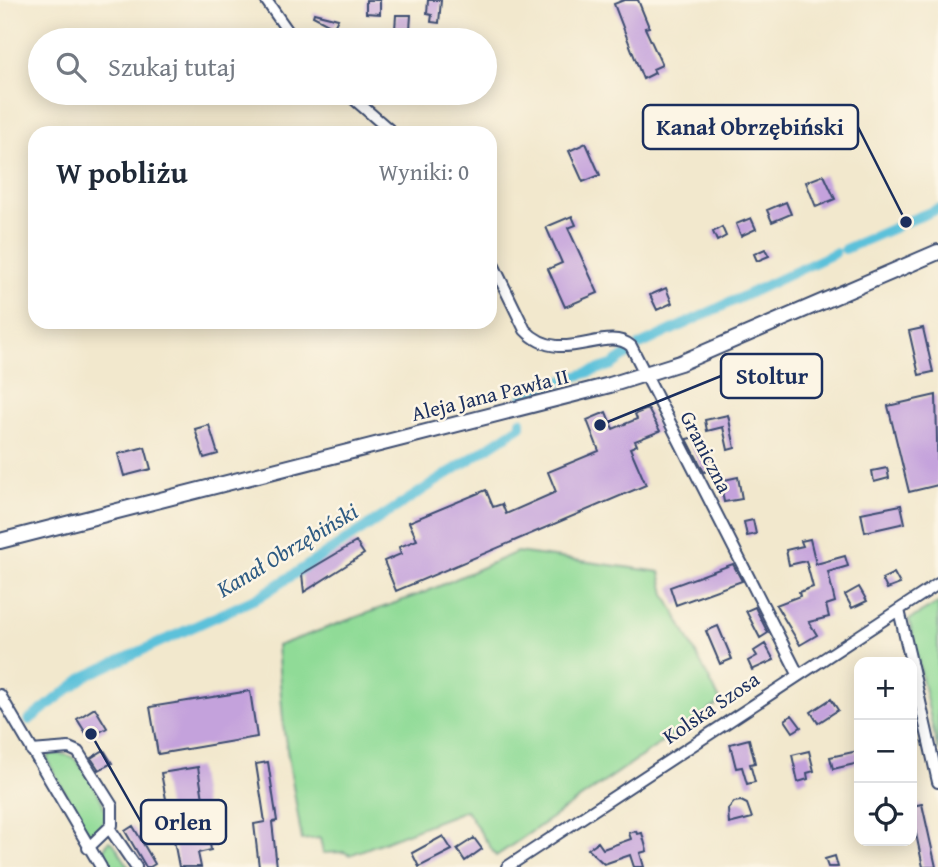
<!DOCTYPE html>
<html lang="pl">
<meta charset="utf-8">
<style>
body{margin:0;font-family:"Gentium Book Plus",serif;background:#f2f2f3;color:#1f2937}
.controls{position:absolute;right:21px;bottom:21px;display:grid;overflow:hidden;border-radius:14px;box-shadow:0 4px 18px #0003}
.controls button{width:63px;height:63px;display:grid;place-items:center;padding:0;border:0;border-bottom:2px solid #e0e1e3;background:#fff;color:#1f2937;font:35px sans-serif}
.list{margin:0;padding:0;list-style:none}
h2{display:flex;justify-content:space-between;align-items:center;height:91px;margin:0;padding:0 28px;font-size:30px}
h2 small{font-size:23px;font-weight:400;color:#747a83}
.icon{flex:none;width:38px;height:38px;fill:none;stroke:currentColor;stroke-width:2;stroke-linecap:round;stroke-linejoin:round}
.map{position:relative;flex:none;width:938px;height:867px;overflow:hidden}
.search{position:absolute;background:#fff;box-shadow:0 4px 18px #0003;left:28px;top:28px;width:469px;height:77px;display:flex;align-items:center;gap:18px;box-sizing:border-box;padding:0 24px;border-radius:38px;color:#747a83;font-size:26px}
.panel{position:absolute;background:#fff;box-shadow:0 4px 18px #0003;left:28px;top:126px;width:469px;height:203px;border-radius:21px}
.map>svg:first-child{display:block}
</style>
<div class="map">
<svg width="938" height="867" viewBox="0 0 938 867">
<rect width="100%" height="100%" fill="#fcf5e5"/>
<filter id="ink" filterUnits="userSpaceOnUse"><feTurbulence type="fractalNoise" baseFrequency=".0143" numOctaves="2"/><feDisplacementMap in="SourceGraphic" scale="14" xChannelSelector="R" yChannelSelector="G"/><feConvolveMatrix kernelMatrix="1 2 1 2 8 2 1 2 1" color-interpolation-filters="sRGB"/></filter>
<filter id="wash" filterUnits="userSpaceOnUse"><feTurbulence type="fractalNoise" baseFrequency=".00686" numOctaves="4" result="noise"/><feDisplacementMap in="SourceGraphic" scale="28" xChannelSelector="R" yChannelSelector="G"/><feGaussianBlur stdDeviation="1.57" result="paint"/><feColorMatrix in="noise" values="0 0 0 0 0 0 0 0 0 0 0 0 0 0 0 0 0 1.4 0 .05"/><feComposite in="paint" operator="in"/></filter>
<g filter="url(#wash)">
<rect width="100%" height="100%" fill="#f2e8cd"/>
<!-- green -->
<path fill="#90db97" stroke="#56857a" stroke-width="2" d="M517 552 660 572 665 594 721 702 496 856 466 810 350 855 344 852 323 853 320 838 302 840 284 732 277 646 428 591Z
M938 603V751L909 620Z
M50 754C57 754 66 753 72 757 79 761 84 771 89 778 100 795 119 823 89 833L86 830 47 760Z
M109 841 114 844 129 867H110C104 859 102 849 109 841Z"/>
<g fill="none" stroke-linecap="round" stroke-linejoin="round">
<!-- canal -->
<path stroke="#5cc1da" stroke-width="10" d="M906 222 938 209
M845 249 896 227
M640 345 835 253
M523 396 527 392 612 365 628 354
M29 720 86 676 259 597 521 426V421"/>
</g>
<g id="blocks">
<!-- building -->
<path fill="#c4a2dc" d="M366 0H380V14L366 13Z
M428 0H441L439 23 431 22 432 15 427 14Z
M624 0H638L649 27 645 28 662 65 653 69 655 73 643 79 614 4Z
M314 13 338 19 334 27 313 16Z
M396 15H411L410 30H395Z
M377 30 405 38V40H374Z
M586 143 600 175 583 182 569 151Z
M824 175 835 199 816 207 806 182Z
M786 202 791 214 772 222 767 210Z
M572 216 576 225 568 228 598 293 565 307 548 269 562 263 546 227Z
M751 218 756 229 741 236 736 224Z
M722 227 726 236 717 241 713 232Z
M765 249 769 256 757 261 754 254Z
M666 288 672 303 657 310 650 295Z
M923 328 933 372 919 375 909 331Z
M936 395 938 485 909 492 888 406Z
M648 409 660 431 635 441 637 445 630 448 646 485 396 591 384 561 401 554 399 547 417 540 409 522 486 490 493 507 502 504 506 514 556 492 548 472 599 451 587 420 606 412 613 429 637 419 635 414Z
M728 415 735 448 728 450 723 427 707 431 705 420Z
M209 425 218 454 204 458 195 429Z
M699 436 703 454 710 452 714 469 704 472 687 439Z
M145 447 151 469 124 476 118 454Z
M887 468 889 478 874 482 872 471Z
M738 477 742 499 724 502 720 481Z
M901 505 905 523 865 532 861 513Z
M753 520 756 534 747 536 744 522Z
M810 539 816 564 845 556 848 566 828 572 835 602 826 605 829 617 809 622 817 635 800 645 776 605 800 596 799 592 813 587 806 561 789 565 786 550 803 546 801 541Z
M356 542 364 554 304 592 302 574Z
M733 564 742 581 676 605 670 587Z
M894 573 900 584 887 589 882 579Z
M859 587 867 601 852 608 845 595Z
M755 607 768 633 760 638 746 611Z
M718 626 732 659 720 664 706 631Z
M765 644 774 660 752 670 748 661 757 656 754 651Z
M250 691 257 737 158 754 150 707Z
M831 699 838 710 818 723 811 712Z
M95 708 107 728 89 738 77 719Z
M792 715 801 727 793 732 785 720Z
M749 739 755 763 750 764 755 782 747 784 742 767 736 768 730 744Z
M104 750 112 763 99 770 91 758Z
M809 751 814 771 807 773 808 779 798 782 792 755Z
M858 751 859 763 833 769 830 757Z
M268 762 277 821 272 822 277 867H259L254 824 265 822 256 764Z
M198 767 211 850 198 853 201 867H179L161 773Z
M741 801 747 804 752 818 729 824 728 809 734 802Z
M922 804 936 867H923L912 815V806Z
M133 826 155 864 150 867H146L125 831Z
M636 831 637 834 642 833 647 851 640 853 644 867H634L630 855 604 864 588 849 598 842 603 849 631 839 629 833Z
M443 836 452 850 419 867 412 853Z
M474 838 482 849 465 861 457 849Z
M835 856 838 867H828L825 859Z"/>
</g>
</g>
<g filter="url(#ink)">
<use href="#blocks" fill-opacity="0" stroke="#3b4b6f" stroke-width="2"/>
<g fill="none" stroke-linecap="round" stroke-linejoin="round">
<!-- minor casing -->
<g stroke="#3b4b6f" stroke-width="14">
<path id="minor" d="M266 0 294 40
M347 93 393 133
M490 258 525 330C561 368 605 324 631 346L798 674
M899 610 911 662
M912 666 938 782
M0 695 101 867
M32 751 69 748 78 752 112 806V825L88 848
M110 829 136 867
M507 867 938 584"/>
</g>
<!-- major casing -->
<g stroke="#3b4b6f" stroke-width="18">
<path id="major" d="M0 541 610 385 680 363 938 252"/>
</g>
<!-- minor -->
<use href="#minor" stroke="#fff" stroke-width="10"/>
<!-- major -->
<use href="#major" stroke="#fff" stroke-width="14"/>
</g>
</g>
<g text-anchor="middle" stroke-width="5" stroke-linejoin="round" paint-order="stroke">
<!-- street labels -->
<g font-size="21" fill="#1b2f5e" stroke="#fcf5e5">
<text transform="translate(490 395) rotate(-14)" y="7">Aleja Jana Pawła II</text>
<text transform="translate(706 452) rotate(63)" y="7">Graniczna</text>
<text transform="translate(711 708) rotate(-34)" y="7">Kolska Szosa</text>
</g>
<!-- water labels -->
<g font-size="23" font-style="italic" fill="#2e5b83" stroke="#fcf5e5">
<text transform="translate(287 550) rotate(-31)" y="8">Kanał Obrzębiński</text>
</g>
</g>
<!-- callouts -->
<path fill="none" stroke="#1b2f5e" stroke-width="2.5" d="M906 222L858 127M600 425L721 376M91 734L141 822"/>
<g fill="#1b2f5e" stroke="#fcf5e5" stroke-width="2.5">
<circle cx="906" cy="222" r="7"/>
<circle cx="600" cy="425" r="7"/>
<circle cx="91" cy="734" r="7"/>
</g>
<g fill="#fcf5e5" stroke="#1b2f5e" stroke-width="2.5">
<rect x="643" y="105" width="215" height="44" rx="7"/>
<rect x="721" y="354" width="101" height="44" rx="7"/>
<rect x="141" y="800" width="85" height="44" rx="7"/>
</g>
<g font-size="23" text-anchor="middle" font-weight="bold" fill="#1b2f5e">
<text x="750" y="135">Kanał Obrzębiński</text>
<text x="772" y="384">Stoltur</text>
<text x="183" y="830">Orlen</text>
</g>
</svg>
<div class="controls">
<button>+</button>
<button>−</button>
<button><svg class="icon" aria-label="locate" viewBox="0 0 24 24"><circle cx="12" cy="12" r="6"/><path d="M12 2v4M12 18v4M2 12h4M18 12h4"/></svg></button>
</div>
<div class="search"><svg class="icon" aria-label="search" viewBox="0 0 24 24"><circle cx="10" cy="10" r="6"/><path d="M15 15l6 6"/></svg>Szukaj tutaj</div>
<section class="panel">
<h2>W pobliżu<small>Wyniki: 0</small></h2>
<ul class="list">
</ul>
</section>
</div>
